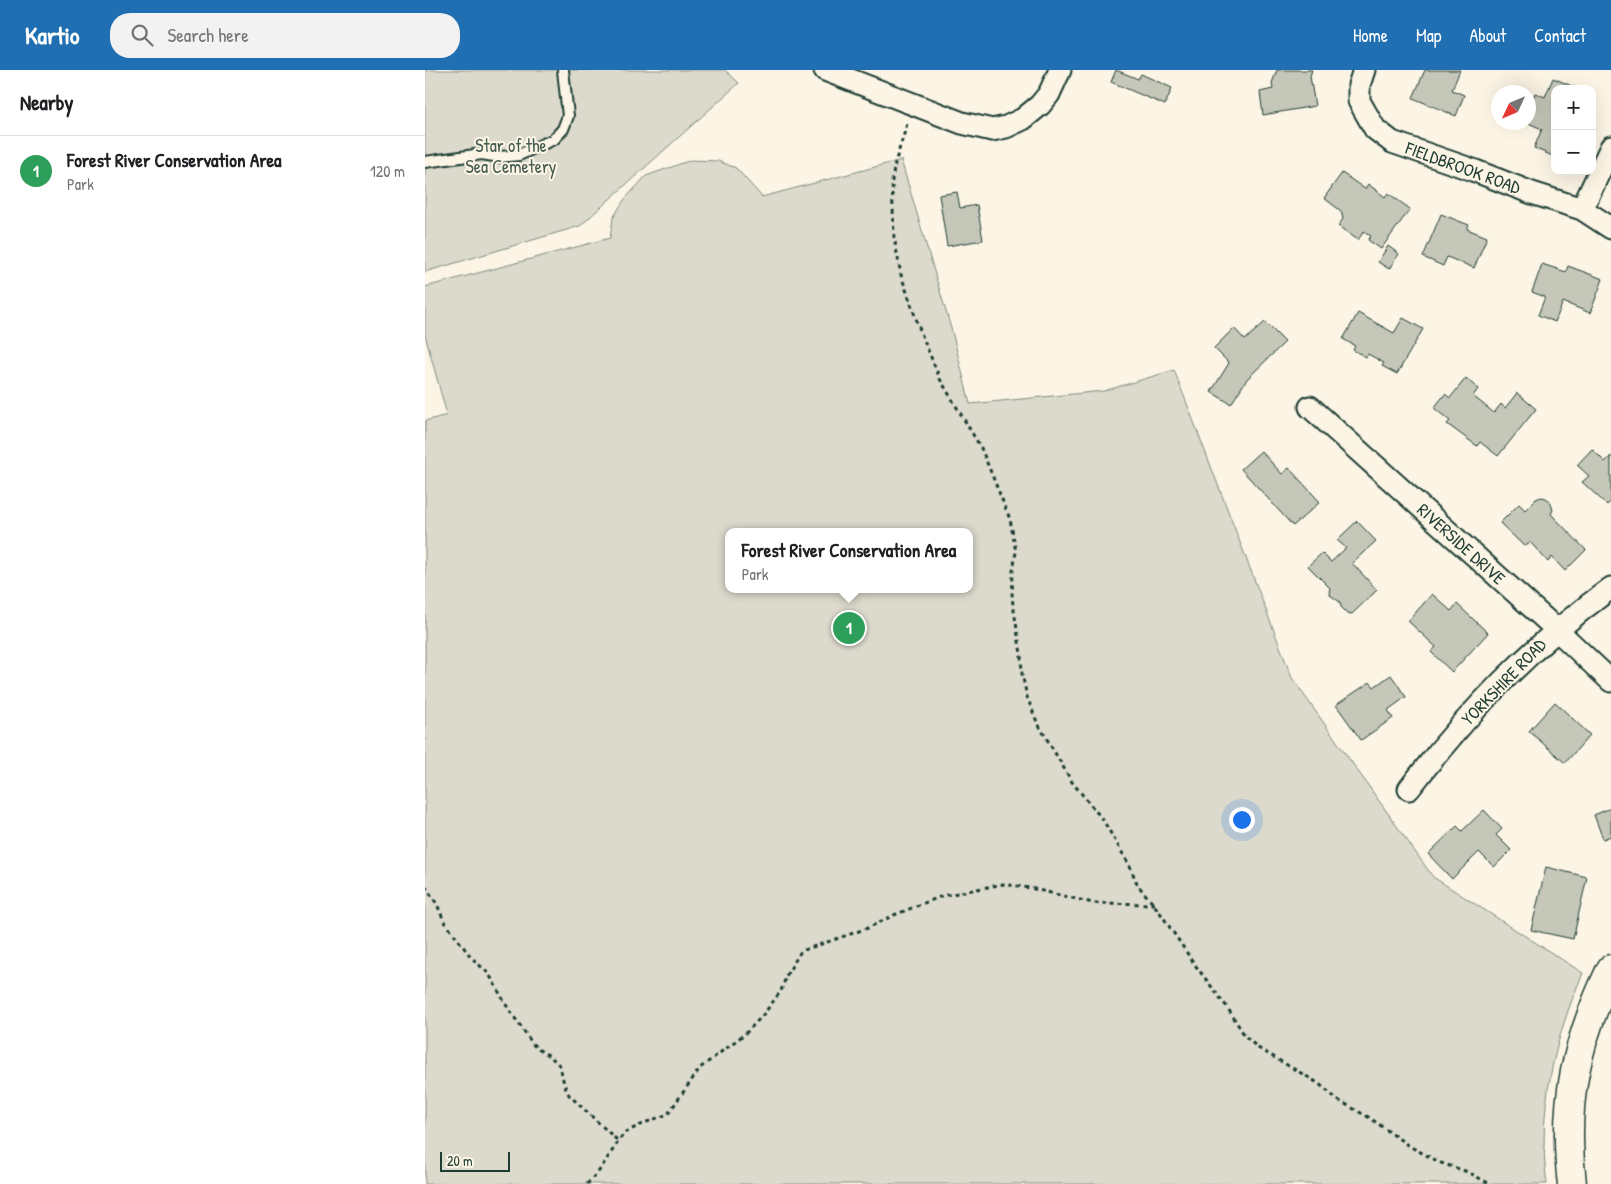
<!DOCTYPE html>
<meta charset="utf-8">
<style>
body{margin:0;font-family:"Patrick Hand",sans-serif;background:#f2f2f2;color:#202124}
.controls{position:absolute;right:15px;top:15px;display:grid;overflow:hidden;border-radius:10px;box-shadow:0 5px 20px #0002}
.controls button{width:45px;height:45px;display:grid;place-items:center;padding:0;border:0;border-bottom:1px solid #e0e0e0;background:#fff;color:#202124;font:25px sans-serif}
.compass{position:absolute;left:1066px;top:15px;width:45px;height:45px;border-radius:50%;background:#fff;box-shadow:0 5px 20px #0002;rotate:226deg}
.scale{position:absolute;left:15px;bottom:12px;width:70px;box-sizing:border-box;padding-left:5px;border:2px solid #1f3d34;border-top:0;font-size:14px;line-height:18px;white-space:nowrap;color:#1f3d34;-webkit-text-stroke:4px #fcf5e5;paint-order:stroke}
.you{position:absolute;left:816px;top:749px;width:18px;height:18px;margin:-12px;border:4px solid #fff;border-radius:50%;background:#1a73e8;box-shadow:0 0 0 8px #1a73e833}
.badge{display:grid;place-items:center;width:32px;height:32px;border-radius:50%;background:#1f6fb2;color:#fff;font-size:16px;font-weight:700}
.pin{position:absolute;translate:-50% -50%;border:2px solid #fff;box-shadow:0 1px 5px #0006}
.popup{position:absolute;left:300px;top:458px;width:248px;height:65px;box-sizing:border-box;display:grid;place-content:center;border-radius:10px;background:#fff;filter:drop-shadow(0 1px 4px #0005);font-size:16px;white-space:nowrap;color:#757577}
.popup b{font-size:19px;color:#202124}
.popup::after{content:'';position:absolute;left:50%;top:100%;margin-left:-10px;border:10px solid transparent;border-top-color:#fff}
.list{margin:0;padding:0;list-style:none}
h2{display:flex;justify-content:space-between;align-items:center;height:65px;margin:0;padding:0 20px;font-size:21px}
h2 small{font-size:16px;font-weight:400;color:#757577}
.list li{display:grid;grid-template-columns:32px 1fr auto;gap:15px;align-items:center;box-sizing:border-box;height:70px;padding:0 20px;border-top:1px solid #e0e0e0}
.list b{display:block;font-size:19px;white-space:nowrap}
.list p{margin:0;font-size:16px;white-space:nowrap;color:#757577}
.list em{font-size:16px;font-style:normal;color:#757577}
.icon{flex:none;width:28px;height:28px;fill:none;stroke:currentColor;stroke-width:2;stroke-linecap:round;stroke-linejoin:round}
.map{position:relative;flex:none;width:1186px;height:1114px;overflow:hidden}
header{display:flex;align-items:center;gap:30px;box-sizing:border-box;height:70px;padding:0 25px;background:#1f6fb2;color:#fff}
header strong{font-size:24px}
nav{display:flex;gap:28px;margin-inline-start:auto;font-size:18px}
.search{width:350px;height:45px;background:#f2f2f2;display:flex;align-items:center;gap:12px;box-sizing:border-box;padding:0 18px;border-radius:20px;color:#757577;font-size:19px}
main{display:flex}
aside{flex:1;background:#fff}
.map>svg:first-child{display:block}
</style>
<header>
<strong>Kartio</strong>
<div class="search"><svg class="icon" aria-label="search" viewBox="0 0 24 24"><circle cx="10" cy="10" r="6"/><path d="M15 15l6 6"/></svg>Search here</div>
<nav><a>Home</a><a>Map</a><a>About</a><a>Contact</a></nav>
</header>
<main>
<aside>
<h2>Nearby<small></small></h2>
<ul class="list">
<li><span class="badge" style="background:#2e9e5b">1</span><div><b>Forest River Conservation Area</b><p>Park</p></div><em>120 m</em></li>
</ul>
</aside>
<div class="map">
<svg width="1186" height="1114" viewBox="0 0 1186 1114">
<rect width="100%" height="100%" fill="#fcf5e5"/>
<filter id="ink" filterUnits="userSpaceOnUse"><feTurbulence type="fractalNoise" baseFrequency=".02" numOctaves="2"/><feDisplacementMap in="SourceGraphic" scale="10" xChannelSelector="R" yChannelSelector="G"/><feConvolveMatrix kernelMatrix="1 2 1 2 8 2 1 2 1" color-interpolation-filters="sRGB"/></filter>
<g filter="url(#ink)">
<!-- green -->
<path fill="#dcdacc" stroke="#7e8c80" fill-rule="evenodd" d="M0 0H300L314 13 155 156 0 202Z
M266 90 293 91 311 98 337 127 476 90 528 265 545 334 679 321 749 300 867 608 1008 807 1158 903C1129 969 1112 1042 1122 1114H0V351L22 345 0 265V217L185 168 188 148 199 130 221 106ZM304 462H544V519H304Z"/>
<!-- building -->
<path fill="#c5c7b9" stroke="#1f3d34" d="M691 0 713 9 716 4 747 18 740 35 686 12Z
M852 0H887L885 6 890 36 838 45 835 22 848 19 847 13Z
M1000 0H1035L1027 20 1039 25 1031 46 988 28Z
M1128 8 1154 19H1130V87L1109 78 1117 59 1101 52H1104V38L1110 23 1120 27Z
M917 103 940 119 943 114 960 127 963 123 985 139 956 179 943 170 946 166 939 161 933 170 913 156 918 149 916 141 899 128Z
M532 122 535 138 552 135 558 170 522 176 514 125Z
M1016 144 1044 155 1042 159 1062 167 1049 198 1022 187 1018 196 998 187Z
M963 176 974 184 964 199 953 192Z
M1117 194 1141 202 1143 196 1178 209 1165 243 1138 232 1130 252 1113 245 1120 227 1107 222Z
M933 243 969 263 978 248 998 259 972 304 957 296 959 293 943 284 941 287 928 280 930 276 918 269Z
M840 252 860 272 822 309 806 334 786 322 804 293 789 278 809 258 820 270Z
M1041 308 1053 319 1048 326 1069 343 1076 334 1080 338 1092 323 1111 339 1073 386 1055 372 1052 376 1022 354 1025 351 1009 338 1020 324 1025 328Z
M1167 379 1180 392 1186 386V431L1182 435 1157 412 1164 406 1152 395Z
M836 381 857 404 864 398 895 432 868 456 816 399Z
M1116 427 1121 428 1125 431 1128 440 1126 444 1161 480 1140 501 1127 487 1123 492 1105 472 1100 477 1075 453 1094 434 1100 440 1111 429Z
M932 451 951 471 927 493 952 520 927 544 922 543 916 537 915 532 905 525 904 522 905 518 883 496 897 483 906 492 921 478 912 470Z
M1007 524 1026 541 1032 534 1063 563 1027 602 1006 582 1011 577 983 551Z
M966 605 981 627 963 640 968 648 936 670 911 635 945 612 949 617Z
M1130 632 1165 665 1140 693 1104 661Z
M1186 738V766L1178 769 1169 745Z
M1059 740 1077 759 1071 765 1086 780 1069 797 1054 782 1027 809 1003 784 1032 756 1037 761Z
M1121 797 1162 807 1148 869 1106 860Z"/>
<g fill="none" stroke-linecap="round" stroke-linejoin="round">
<!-- lane casing -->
<g stroke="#1f3d34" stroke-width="14">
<path id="lane" d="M0 92 57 84 75 87 94 85 129 69 138 59 143 46 138 0"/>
</g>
<!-- street casing -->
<g stroke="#1f3d34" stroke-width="25">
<path id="street" d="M400 0 537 53 567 60 581 57 598 49 615 35 624 24 635 0
M939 0 934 15V31L950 59 967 72 1048 100 1107 123 1157 139 1186 158
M1157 139 1186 77
M885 337 1131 559 1186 611
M984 719C1044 641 1106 576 1186 518"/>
</g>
<!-- secondary casing -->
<g stroke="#1f3d34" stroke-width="31">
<path id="secondary" d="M1147 1114C1137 1033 1151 972 1186 899"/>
</g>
<!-- path -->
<path stroke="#1f3d34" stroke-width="3" stroke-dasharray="4 4" stroke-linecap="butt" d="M482 54 470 93 467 110 469 167 476 205 496 263 515 309 556 378 585 449 591 482 588 501 587 528 596 584 597 604 602 627 612 652 647 712 678 750 705 796 712 814 734 841 770 895 802 937 820 966 833 978 893 1013 913 1030 945 1048 984 1076 1016 1093 1043 1102 1065 1114
M0 816 12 834 19 851 46 887 64 904 83 938 105 970 111 978 125 986 135 996 139 1014 144 1025 193 1071
M162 1114 174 1101 199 1063 222 1052 243 1044 275 998 321 963 338 945 356 921 362 904 376 881 443 858 469 845 517 826 578 814 605 818 668 833 729 834"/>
<!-- lane -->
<use href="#lane" stroke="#fcf5e5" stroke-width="10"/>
<!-- street -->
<use href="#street" stroke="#fcf5e5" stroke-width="21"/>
<!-- secondary -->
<use href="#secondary" stroke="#fcf5e5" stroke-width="28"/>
</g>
</g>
<g text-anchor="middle" stroke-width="4" stroke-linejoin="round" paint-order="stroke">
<!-- park labels -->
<g font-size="18" fill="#455c52" stroke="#fcf5e5">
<text x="86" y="82">Star of the<tspan x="86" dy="21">Sea Cemetery</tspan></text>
</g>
<!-- street labels -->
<g font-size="18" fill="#1f3d34" stroke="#fcf5e5">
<text transform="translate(1038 98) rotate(20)" y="6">FIELDBROOK ROAD</text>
<text transform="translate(1036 474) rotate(42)" y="6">RIVERSIDE DRIVE</text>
<text transform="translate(1079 612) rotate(-46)" y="6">YORKSHIRE ROAD</text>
</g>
</g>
</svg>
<div class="controls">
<button>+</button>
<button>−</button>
</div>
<svg class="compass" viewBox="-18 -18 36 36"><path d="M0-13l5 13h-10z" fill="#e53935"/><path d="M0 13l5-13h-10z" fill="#757577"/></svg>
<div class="scale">20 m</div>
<div class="you"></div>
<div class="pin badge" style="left:424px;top:558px;background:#2e9e5b">1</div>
<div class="popup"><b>Forest River Conservation Area</b>Park</div>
</div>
</main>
